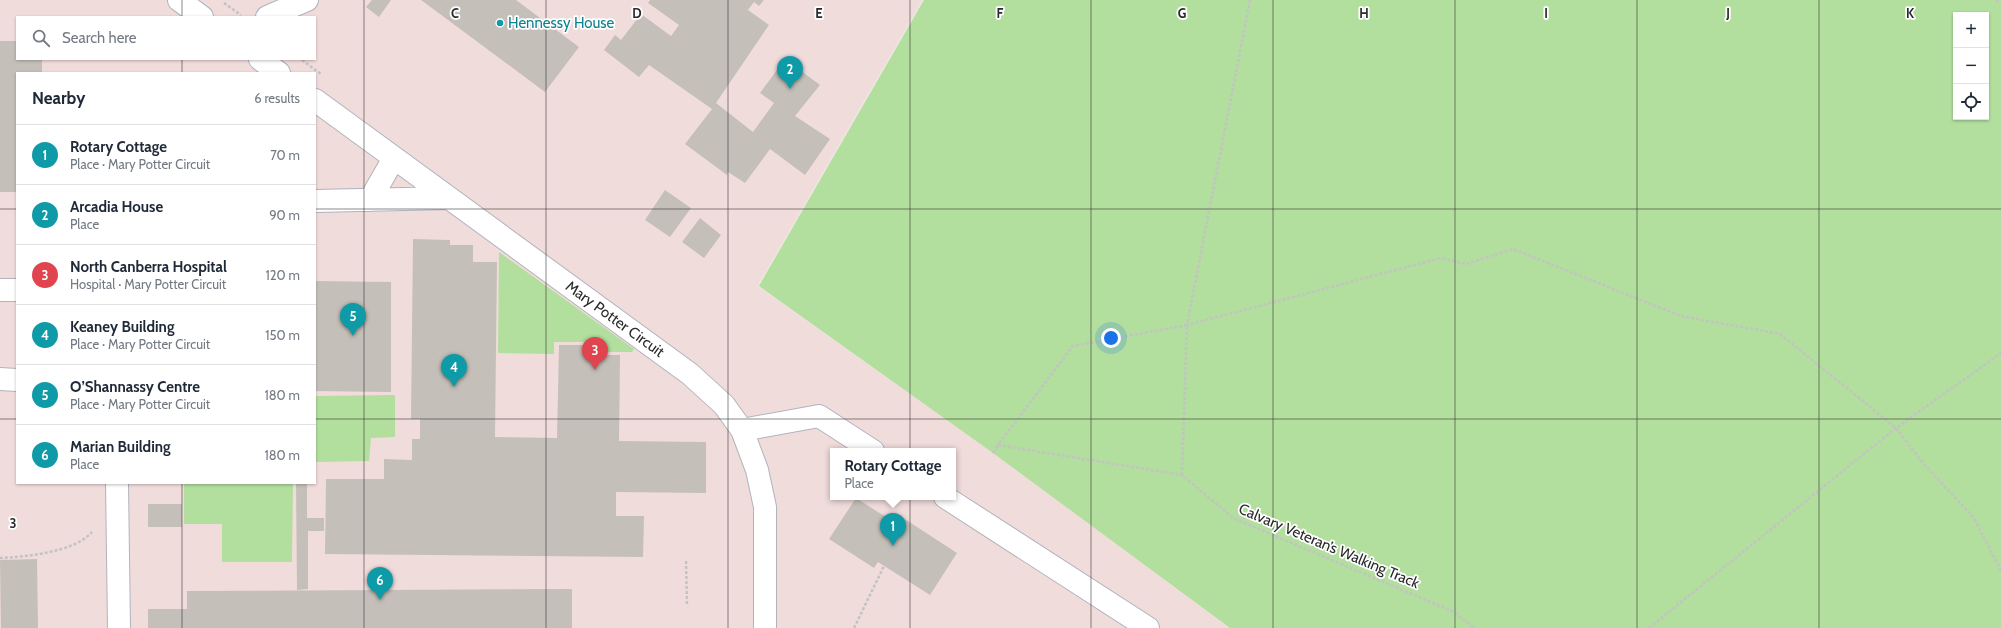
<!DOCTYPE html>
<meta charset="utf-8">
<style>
body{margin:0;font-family:Cabin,sans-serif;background:#f2f2f3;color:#1f2937}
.controls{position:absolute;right:12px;top:12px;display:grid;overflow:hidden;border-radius:0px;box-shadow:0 1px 3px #0004}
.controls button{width:36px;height:36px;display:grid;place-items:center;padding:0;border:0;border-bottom:1px solid #e0e1e3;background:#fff;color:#1f2937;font:20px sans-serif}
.you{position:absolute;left:1111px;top:338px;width:14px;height:14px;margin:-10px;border:3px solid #fff;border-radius:50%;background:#1a73e8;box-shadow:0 0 0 6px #1a73e833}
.badge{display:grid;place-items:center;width:26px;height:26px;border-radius:50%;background:#d93025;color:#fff;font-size:13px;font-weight:700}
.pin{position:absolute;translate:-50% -33px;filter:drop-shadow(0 1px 2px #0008)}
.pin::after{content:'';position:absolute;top:21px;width:14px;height:12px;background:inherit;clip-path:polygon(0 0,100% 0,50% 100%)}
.popup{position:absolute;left:830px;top:448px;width:126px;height:52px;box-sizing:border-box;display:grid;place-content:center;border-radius:0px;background:#fff;filter:drop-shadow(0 1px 3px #0005);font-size:13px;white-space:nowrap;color:#747a83}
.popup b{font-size:15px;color:#1f2937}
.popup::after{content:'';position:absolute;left:50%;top:100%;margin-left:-8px;border:8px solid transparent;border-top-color:#fff}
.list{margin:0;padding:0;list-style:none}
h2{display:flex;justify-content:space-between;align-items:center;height:52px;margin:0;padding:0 16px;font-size:17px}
h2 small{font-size:13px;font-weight:400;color:#747a83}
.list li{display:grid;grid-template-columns:26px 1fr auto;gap:12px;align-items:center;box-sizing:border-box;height:60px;padding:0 16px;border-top:1px solid #e0e1e3}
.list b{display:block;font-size:15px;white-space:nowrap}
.list p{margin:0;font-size:13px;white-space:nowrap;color:#747a83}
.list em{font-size:13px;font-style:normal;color:#747a83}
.icon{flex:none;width:22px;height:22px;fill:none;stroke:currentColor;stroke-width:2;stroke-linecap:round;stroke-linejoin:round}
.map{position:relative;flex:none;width:2001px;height:628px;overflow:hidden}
.search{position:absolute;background:#fff;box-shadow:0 1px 3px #0004;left:16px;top:16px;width:300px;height:44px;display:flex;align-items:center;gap:10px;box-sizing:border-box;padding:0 14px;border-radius:0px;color:#747a83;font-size:15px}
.panel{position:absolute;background:#fff;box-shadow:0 1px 3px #0004;left:16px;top:72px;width:300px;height:412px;border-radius:0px}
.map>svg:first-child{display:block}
</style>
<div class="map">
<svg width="2001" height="628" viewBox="0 0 2001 628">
<rect width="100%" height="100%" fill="#ebe6de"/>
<!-- medical -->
<path fill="#f1dcdc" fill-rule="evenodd" d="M0 0H922L757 286 993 453 1229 628H0ZM17 17H315V59H17ZM17 73H315V483H17ZM833 451H953V497H833Z"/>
<!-- green -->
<path fill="#b2de9e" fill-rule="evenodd" d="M924 0H2001V628H1230L993 453 759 286ZM1956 15H1986V117H1956Z
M499 252 634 349 632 352H607L606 342H554V354L498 353Z
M395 395V437L371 438 369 461 315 462V396Z
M184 483H293L292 562H222V524H184Z"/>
<!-- building -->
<path fill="#c4c0b9" d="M372 0H391L379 17 366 7Z
M421 0H516L579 47 545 92Z
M650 0H764L759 6 754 2 748 10 769 25 716 103 753 132 774 103 760 93 785 59 820 85 795 116 830 139 805 175 770 149 745 183 728 172 727 175 685 144 712 109 649 65 639 77 604 50 615 35 621 40 641 14 671 36 679 25 648 3Z
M0 41H17V59H42V73H17V192H0Z
M665 190 691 208 670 237 645 220Z
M700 218 721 235 704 258 682 242Z
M413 239 450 240V245H473V262H497L495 437 557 438 559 345H588V348H602V355H620L619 441 706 442V493L616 492V516H644L643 557 325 554 326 479H384V459L412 460V439H420V419H411Z
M315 281 391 282V392L315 391Z
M296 483H307V518H324V531H308V589L297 590Z
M856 498 892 521 897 514 957 553 930 595 878 562 874 568 829 539Z
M148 504H182V527H148Z
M37 559 38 628H1L0 560Z
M572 589V628H148V609H187V591Z"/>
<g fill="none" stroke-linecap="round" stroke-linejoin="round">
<!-- minor casing -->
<g stroke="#b1b3bd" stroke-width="24">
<path id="minor" d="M179 0 202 17
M267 17 307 0
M260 59 279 73
M315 100 690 374 724 405 742 430 757 470 765 507V628
M370 200 394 158
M315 201 449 198
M0 290H17
M0 379 17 380
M742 430 819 416 873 451
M117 483 119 628
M945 497 1148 628"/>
</g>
<!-- path -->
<path stroke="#c3c3c3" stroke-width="2.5" stroke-dasharray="3 2" stroke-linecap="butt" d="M1250 0 1187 325 1441 258 1466 264 1513 249 1681 316 1780 334 1896 428 1923 463 1974 518 2001 571
M1996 0 2001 1
M224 3 241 15
M302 60 321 74
M993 453 998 445
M1182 475 1187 325 1073 346 998 445 1182 475 1233 518 1454 612 1474 628
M0 558C25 557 75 552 92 532
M686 561 687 606
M854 628 884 566
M1649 628 1896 428 2001 353"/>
<!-- minor -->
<use href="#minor" stroke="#fff" stroke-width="22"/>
</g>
<!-- grid -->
<path fill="none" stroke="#2a2a2a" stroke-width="1" stroke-opacity="0.55" d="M182 0V17M364 0V628M546 0V628M728 0V628M910 0V628M1091 0V628M1273 0V628M1455 0V628M1637 0V628M1819 0V628M182 59V73M0 209H17M315 209H2001M0 419H17M315 419H2001M182 483V628"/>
<!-- markers -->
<circle fill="#0f9aa8" stroke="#fff" stroke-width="1.5" cx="500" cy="23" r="4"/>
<g text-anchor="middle" stroke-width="3.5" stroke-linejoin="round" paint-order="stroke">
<!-- culture labels -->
<g font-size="15" fill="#0d838f" stroke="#fff" text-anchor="start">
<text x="508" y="28">Hennessy House</text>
</g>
<!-- street labels -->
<g font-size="15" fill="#2a2a2a" stroke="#fff">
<text transform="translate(615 319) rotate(36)" y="5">Mary Potter Circuit</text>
<text transform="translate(1329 546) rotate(23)" y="5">Calvary Veteran’s Walking Track</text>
</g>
</g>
<g font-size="13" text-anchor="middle" font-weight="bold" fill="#2a2a2a" stroke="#fff" stroke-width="3.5" stroke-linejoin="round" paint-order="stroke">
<text x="455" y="18">C</text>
<text x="637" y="18">D</text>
<text x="819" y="18">E</text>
<text x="1000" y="18">F</text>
<text x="1182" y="18">G</text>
<text x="1364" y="18">H</text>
<text x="1546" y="18">I</text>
<text x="1728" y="18">J</text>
<text x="1910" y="18">K</text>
<text x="13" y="528">3</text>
</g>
</svg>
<div class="controls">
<button>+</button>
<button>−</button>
<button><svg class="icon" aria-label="locate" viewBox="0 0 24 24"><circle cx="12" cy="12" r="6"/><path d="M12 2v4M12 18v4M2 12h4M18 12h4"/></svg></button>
</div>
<div class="you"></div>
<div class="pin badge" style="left:893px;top:546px;background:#0f9aa8">1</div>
<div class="popup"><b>Rotary Cottage</b>Place</div>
<div class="pin badge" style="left:790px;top:89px;background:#0f9aa8">2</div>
<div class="pin badge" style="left:595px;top:370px;background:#e0444e">3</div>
<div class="pin badge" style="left:454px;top:387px;background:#0f9aa8">4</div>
<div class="pin badge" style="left:353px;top:336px;background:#0f9aa8">5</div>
<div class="pin badge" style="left:380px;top:600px;background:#0f9aa8">6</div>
<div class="search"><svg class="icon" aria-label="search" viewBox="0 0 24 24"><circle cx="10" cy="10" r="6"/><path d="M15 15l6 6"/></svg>Search here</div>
<section class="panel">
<h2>Nearby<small>6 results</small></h2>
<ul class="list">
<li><span class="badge" style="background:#0f9aa8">1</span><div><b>Rotary Cottage</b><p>Place · Mary Potter Circuit</p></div><em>70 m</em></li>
<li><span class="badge" style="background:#0f9aa8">2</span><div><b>Arcadia House</b><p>Place</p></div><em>90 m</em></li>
<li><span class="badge" style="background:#e0444e">3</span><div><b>North Canberra Hospital</b><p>Hospital · Mary Potter Circuit</p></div><em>120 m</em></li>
<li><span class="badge" style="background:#0f9aa8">4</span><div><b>Keaney Building</b><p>Place · Mary Potter Circuit</p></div><em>150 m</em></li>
<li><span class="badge" style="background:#0f9aa8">5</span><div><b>O’Shannassy Centre</b><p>Place · Mary Potter Circuit</p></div><em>180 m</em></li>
<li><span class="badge" style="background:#0f9aa8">6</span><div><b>Marian Building</b><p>Place</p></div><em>180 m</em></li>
</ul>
</section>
</div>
